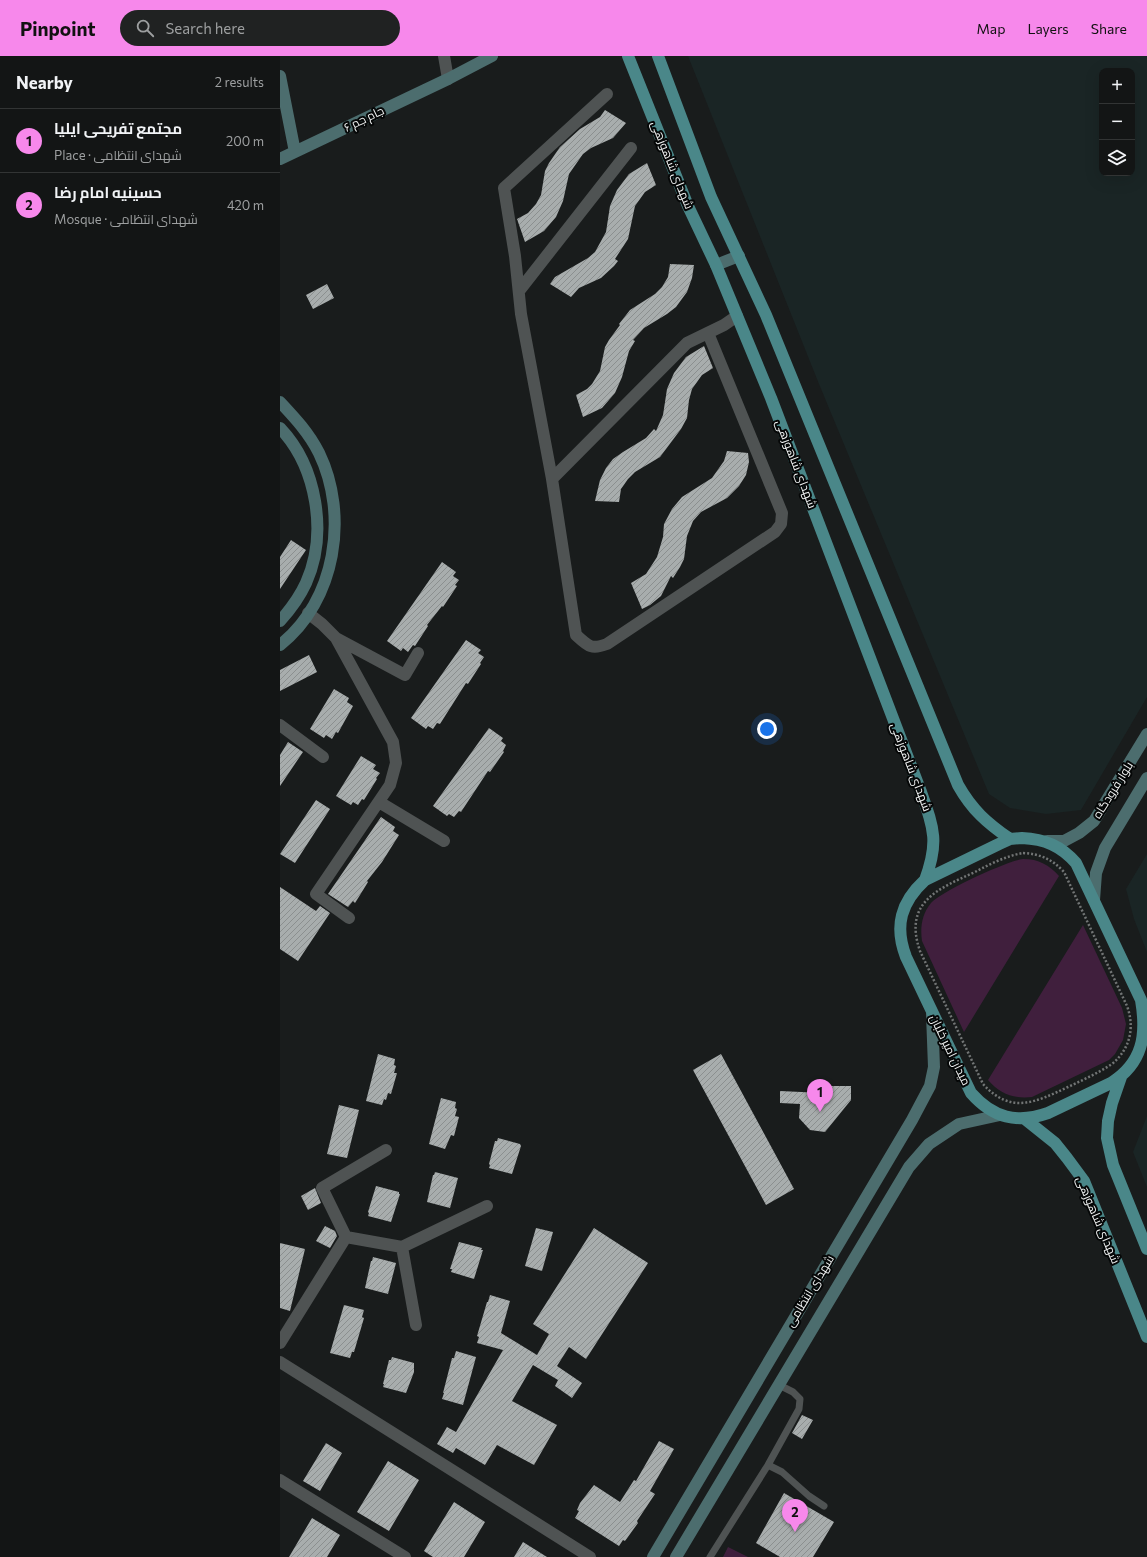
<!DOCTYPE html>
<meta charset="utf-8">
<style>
body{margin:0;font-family:Commissioner,Cairo,sans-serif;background:#202222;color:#f1f3f6}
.controls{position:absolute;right:12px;top:12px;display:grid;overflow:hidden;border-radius:8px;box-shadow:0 4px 16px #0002}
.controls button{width:36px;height:36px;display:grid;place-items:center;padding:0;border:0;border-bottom:1px solid #323434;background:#131515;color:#f1f3f6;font:20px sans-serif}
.you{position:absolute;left:487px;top:673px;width:14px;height:14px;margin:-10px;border:3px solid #fff;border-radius:50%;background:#1a73e8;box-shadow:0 0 0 6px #1a73e833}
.badge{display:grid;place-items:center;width:26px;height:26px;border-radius:50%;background:#f788eb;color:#111;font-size:13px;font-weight:700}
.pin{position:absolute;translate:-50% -33px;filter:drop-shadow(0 1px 2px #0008)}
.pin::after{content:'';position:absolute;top:21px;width:14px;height:12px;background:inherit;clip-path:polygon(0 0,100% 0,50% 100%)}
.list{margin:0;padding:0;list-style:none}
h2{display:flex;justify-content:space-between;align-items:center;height:52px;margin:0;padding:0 16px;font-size:17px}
h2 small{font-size:13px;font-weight:400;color:#9d9fa0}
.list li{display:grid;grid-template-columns:26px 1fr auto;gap:12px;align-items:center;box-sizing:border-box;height:64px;padding:0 16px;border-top:1px solid #323434}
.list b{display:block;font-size:15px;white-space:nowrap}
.list p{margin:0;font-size:13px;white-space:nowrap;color:#9d9fa0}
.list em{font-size:13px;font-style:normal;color:#9d9fa0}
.icon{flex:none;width:22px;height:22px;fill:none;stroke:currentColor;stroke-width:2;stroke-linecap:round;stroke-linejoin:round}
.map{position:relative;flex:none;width:867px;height:1501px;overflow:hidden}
header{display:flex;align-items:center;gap:24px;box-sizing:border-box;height:56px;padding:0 20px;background:#f788eb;color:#111}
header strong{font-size:19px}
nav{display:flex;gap:22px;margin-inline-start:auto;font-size:14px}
.search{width:280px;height:36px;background:#202222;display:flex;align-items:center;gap:10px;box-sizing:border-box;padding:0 14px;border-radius:22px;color:#9d9fa0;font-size:15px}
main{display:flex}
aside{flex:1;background:#131515}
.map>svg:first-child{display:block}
</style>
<header>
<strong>Pinpoint</strong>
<div class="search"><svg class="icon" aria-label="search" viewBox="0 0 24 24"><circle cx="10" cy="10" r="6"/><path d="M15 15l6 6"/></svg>Search here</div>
<nav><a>Map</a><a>Layers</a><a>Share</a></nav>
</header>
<main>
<aside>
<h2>Nearby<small>2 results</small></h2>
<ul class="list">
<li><span class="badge">1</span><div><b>مجتمع تفریحی ایلیا</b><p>Place · شهدای انتظامی</p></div><em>200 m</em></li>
<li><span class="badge">2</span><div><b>حسینیه امام رضا</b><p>Mosque · شهدای انتظامی</p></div><em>420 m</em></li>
</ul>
</aside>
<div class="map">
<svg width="867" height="1501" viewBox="0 0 867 1501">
<defs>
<pattern id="building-hatch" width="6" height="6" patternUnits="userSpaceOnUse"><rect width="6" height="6" fill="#a8adad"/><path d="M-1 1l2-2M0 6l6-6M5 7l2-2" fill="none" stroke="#8b8f8f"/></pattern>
</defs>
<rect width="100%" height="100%" fill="#191c1c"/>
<!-- built -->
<path fill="#1a2525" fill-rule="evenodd" d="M408 0H867V641L801 754 766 758 730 752 709 738 539 328ZM822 15H852V117H822Z
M867 798V896L854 863 846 833Z
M867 1060V1131L853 1096Z"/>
<!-- grass -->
<path fill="#401f3d" d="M743 803C759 803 769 809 779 820L684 976 642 885C640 871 642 858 651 847 662 835 727 805 743 803Z
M803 869 842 952 846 968 843 984 835 998 829 1004 752 1041C734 1043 720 1038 708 1024Z
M448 1491 468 1501H443Z"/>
<!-- building -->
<path fill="url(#building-hatch)" d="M325 54 346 67 333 82 311 92 303 98 289 118 283 145 276 161 264 175 245 186 237 163 248 157 256 148 261 139 265 115 269 107 280 91 300 73 320 61Z
M367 107 376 129 365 136 355 150 348 183 335 203 338 205 334 210 321 222 299 232 291 241 270 228 275 221 308 202 315 196 326 176 330 150 337 134 349 118Z
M390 208 414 209 412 222 407 236 396 251 387 258 364 272 353 284 355 285 349 295 342 321 335 337 322 352 303 361 296 339 307 333 312 328 320 315 325 291 329 284 340 269 339 268 350 254 375 238 382 231 388 221Z
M47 228 54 242 33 253 26 239Z
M424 290 433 312 422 319 412 333 409 344 407 362 401 373 380 401 355 416 348 423 341 433 339 446 315 445 320 424 326 412 333 403 343 396 366 382 374 373 376 375 383 359 387 333 394 317 406 301Z
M447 395 468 397 469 406 466 419 459 430 447 442 421 456 413 465 407 480 404 503 400 511 393 522 391 520 381 540 370 549 362 553 351 527 366 518 377 501 383 481 384 468 392 453 402 441 432 422 444 405Z
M11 484 26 494 0 533V501Z
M162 506 176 516 173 520 179 524 175 529 177 530 163 551 162 550 147 569 148 570 135 590 133 589 128 596 123 592 121 595 107 585Z
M186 584 201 594 198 597 204 601 200 607 201 608 188 628 186 627 160 668 157 667 153 673 148 670 146 673 131 662Z
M29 599 37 616 0 635V614Z
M54 633 69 642 67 646 73 650 58 677 56 676 52 683 46 679 44 682 30 673Z
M209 672 223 682 221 685 226 689 223 695 224 696 210 716 208 715 181 756 179 755 174 761 169 758 167 760 153 750Z
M8 686 23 696 0 730V699Z
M81 700 96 709 93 713 100 717 96 722 97 723 84 744 82 743 78 749 73 746 71 749 56 740Z
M36 744 50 753 15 807 0 798Z
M101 761 115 771 113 775 119 779 102 806 87 825 88 826 80 839 75 847 73 845 68 851 48 838Z
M0 831 36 855 40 850 50 857 18 905 0 893Z
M98 998 115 1003 114 1009 116 1010 114 1017H117L111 1038 108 1037 106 1044 104 1043 102 1049 86 1045Z
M441 998 514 1133 486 1149 413 1014Z
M544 1030H571V1044L545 1076 530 1074 519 1062 520 1048 500 1047V1035L543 1037Z
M161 1042 176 1046 175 1052 177 1053 175 1060 179 1061 174 1080 171 1079 165 1093 149 1088Z
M59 1049 79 1054 67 1102 47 1098Z
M218 1082 240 1088 241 1090 232 1118 209 1112 210 1109 209 1108 215 1085H217Z
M155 1116 178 1122 170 1152 147 1146 153 1119H154Z
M96 1130 119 1136V1138H120L111 1166 88 1160 89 1157 88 1156Z
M35 1132 41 1147 28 1154 21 1140Z
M45 1170 55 1175 57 1180 50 1192 36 1185Z
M256 1172 273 1176 262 1215 245 1210Z
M314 1172 368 1207 306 1303 289 1291 277 1310 302 1327 292 1342 275 1330 278 1324 253 1309 232 1345 277 1369 254 1409 217 1389 205 1409 176 1392 173 1397 157 1388 167 1371 176 1376 223 1294 197 1287 199 1281 197 1280 207 1246H208L210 1239 230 1245 221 1277 257 1299 269 1278 253 1268Z
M179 1186 202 1192 201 1194H203L194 1223 171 1216 172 1213H170Z
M0 1187 25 1193 10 1255 0 1252Z
M93 1201 116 1207 108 1238 85 1232 91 1205H92Z
M64 1249 84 1254 82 1261 84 1262 74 1296H72L70 1302 50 1297Z
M176 1295 196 1301 183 1349 162 1343 164 1337H163L172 1302H174Z
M112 1301 134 1307V1316L126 1337 103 1331 104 1328H103L109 1304H111Z
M522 1359 533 1364 522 1383 512 1377Z
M379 1385 394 1393 370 1435 375 1438 357 1465 358 1467 345 1485 343 1484 339 1490 295 1462 299 1455 297 1454 300 1447 314 1429 340 1446 354 1424 356 1425Z
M46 1387 62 1397 40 1435 23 1425Z
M108 1405 139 1424 109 1475 77 1456Z
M504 1437 554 1466 533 1501H500L476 1487Z
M174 1446 205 1466 184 1501H153L144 1495Z
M32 1462 60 1479 47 1501H9Z
M243 1486 267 1501H234Z"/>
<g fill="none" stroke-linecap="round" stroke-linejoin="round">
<!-- path -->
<path stroke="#727575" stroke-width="2.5" stroke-dasharray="2 2" stroke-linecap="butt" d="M743 797C760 798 772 803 784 816L847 950C855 972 850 993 832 1008 818 1017 803 1024 788 1031 756 1046 731 1059 703 1028L640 895C623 846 658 833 695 816 710 808 726 800 743 797Z"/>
<!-- lane -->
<path stroke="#4f5353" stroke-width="7" d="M488 1409 502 1416 529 1440 544 1450
M430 1501 488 1409 519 1353 520 1343 513 1336 499 1329"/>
<!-- street -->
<path stroke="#4f5353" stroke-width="12" d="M164 0 168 23
M327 38 224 132 235 200 241 258 272 423 296 579C308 590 311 594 327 588L495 476 501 468 502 457 428 277
M239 235 351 92
M272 423 407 287 444 269 457 260
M28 557 42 568 56 582 113 686 116 707 110 729 36 838 69 862
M56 582 125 619 138 597
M0 669 43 701
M99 746 164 785
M66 1181 122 1191 207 1150
M66 1181 42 1132 106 1094
M122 1191 136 1269
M0 1287 66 1181
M0 1306 310 1501
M0 1424 125 1501"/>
<!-- secondary -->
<path stroke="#4c6d6e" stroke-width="12" d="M0 20 15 96
M0 103 168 23 212 0
M436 209 459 200
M0 346C15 362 29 377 39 397 69 459 56 545 0 589
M0 372C37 411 48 478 26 527 20 540 10 554 0 565
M767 785H784L799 777 814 765 867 678
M814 844 816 817 825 792 867 722
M373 1501 632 1064 650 1030 654 1011 652 958
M396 1501 629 1111 649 1088 679 1068 720 1059"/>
<!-- primary -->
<path stroke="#4a8789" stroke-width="12" d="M348 0 408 150 436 209 491 342 641 736C654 773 659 786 645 824
M378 0 431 141 486 259 678 729C692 754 707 767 730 783
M742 782C765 783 781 790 796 807L861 944C867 979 863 1007 831 1027L768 1057C737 1068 713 1062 691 1037L626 901C614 870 621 846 645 824L719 788 730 783Z
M841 1021 832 1047 828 1065 827 1082 833 1109 867 1193
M745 1063 775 1087 787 1102 804 1125 867 1281"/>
</g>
<g text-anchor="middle" stroke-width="4" stroke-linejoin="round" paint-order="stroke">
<!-- street labels -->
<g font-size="12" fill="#f1f3f3" stroke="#050707">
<text transform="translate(84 63) rotate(-26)" y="4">جام جم ۶</text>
<text transform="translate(392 109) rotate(68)" y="4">شهدای شاهوزهی</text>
<text transform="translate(516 408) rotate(69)" y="4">شهدای شاهوزهی</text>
<text transform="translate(631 711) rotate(69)" y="4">شهدای شاهوزهی</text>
<text transform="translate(833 734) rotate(-58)" y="4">بلوار فرودگاه</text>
<text transform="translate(670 994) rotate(64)" y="4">میدان امیر خلبان</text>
<text transform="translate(818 1164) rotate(67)" y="4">شهدای شاهوزهی</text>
<text transform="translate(530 1235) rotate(-59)" y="4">شهدای انتظامی</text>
</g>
</g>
</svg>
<div class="controls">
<button>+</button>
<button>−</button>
<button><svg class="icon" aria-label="layers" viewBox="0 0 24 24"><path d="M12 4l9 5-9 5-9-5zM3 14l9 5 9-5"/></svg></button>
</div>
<div class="you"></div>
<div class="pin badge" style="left:540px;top:1056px">1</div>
<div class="pin badge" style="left:515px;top:1476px">2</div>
</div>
</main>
